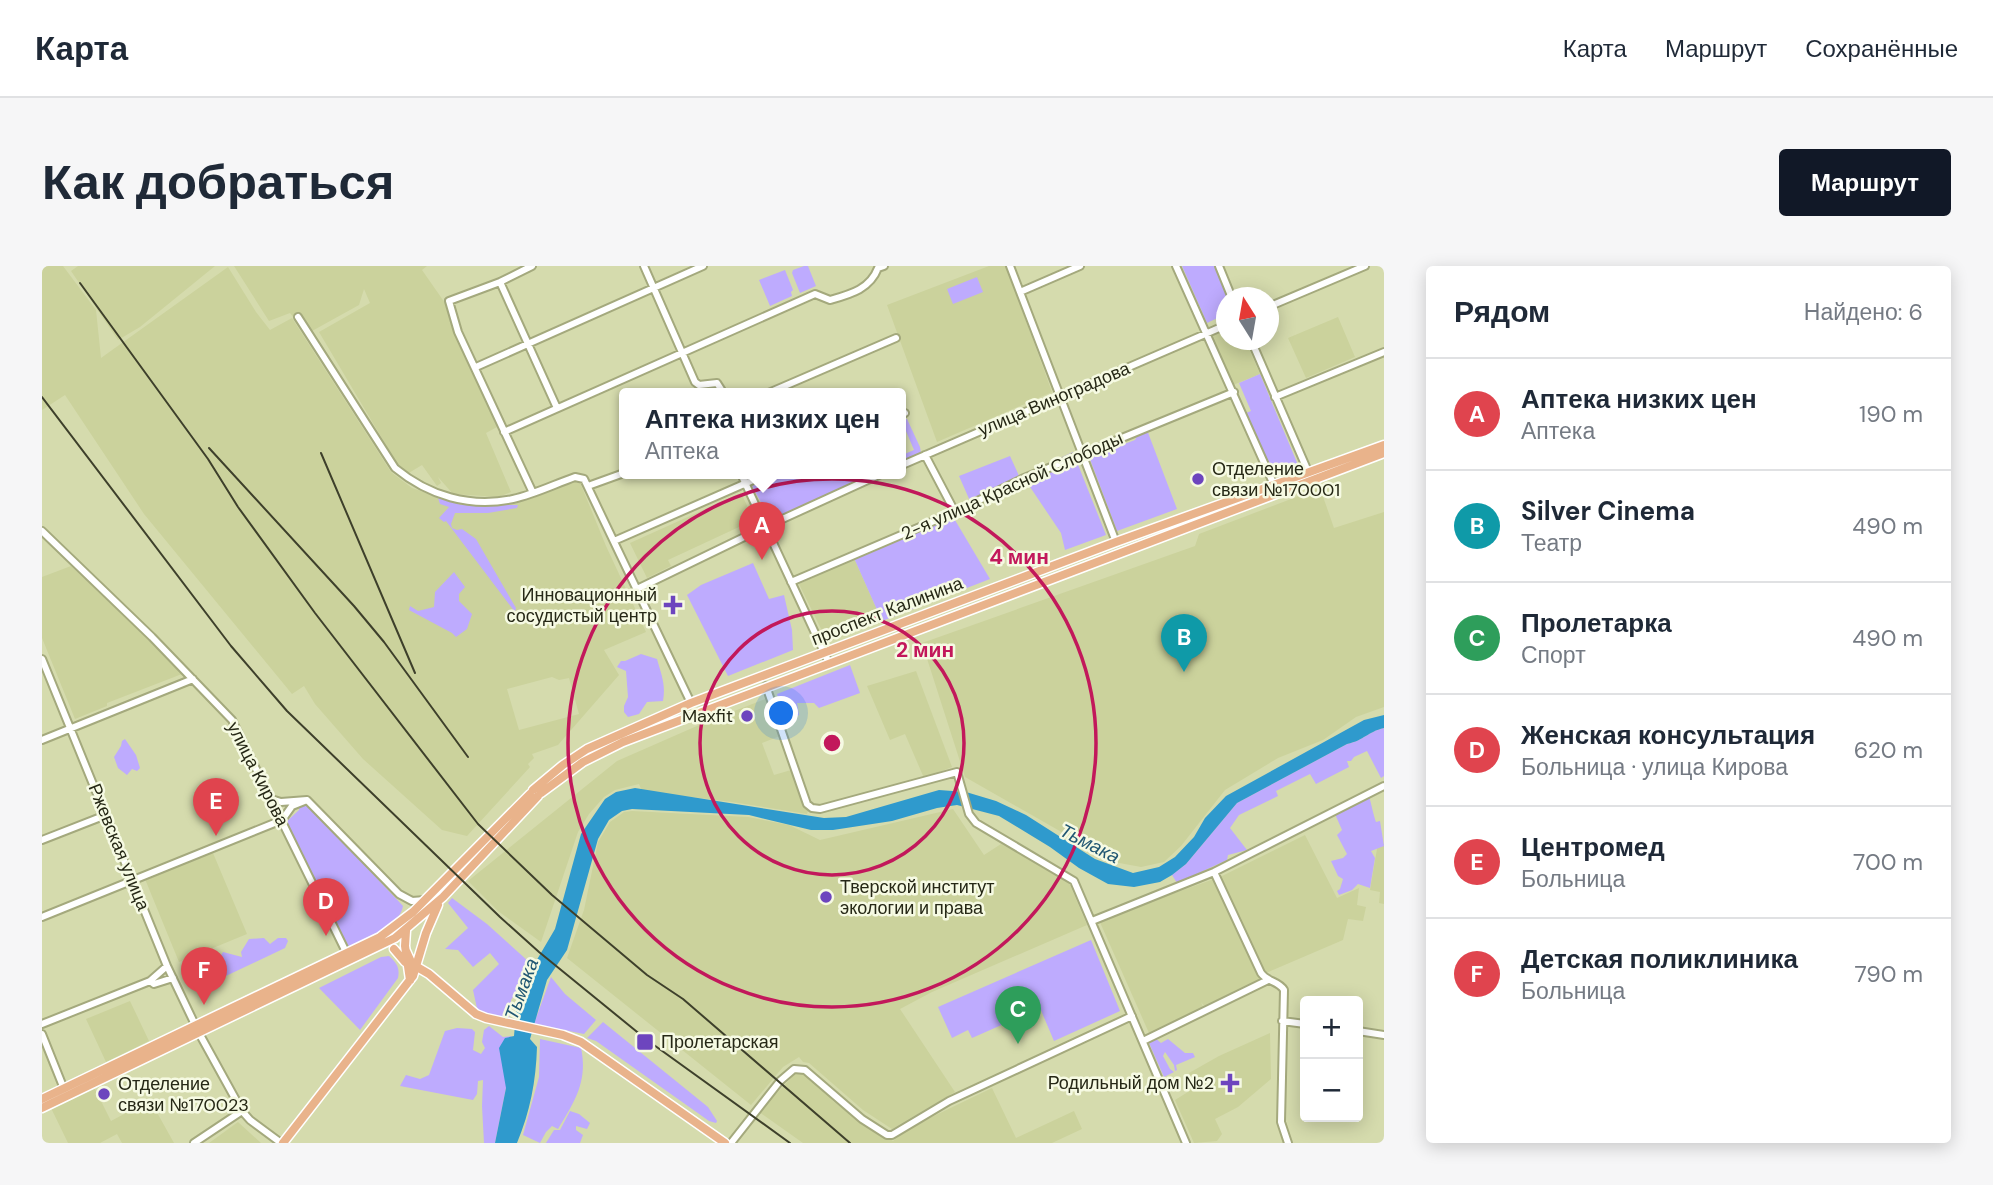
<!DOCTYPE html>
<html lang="ru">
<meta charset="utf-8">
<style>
body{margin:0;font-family:"DM Sans",sans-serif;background:#f6f6f7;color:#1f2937}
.controls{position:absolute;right:21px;bottom:21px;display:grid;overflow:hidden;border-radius:7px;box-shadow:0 4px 18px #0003}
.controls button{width:63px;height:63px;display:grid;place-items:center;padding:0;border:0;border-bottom:2px solid #e0e1e3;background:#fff;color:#1f2937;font:35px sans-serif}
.compass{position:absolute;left:1174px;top:21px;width:63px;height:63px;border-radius:50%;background:#fff;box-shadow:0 4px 18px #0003;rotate:349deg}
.you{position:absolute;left:740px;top:448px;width:24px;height:24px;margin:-18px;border:5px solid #fff;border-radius:50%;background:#1a73e8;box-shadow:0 0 0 10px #1a73e833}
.badge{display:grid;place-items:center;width:46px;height:46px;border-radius:50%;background:#111827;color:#fff;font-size:23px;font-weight:700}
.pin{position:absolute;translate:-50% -58px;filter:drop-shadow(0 2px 4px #0008)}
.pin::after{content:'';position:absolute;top:37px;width:24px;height:21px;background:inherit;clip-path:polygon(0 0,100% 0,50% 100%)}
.popup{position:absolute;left:577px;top:122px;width:287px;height:91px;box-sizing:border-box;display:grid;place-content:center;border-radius:7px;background:#fff;filter:drop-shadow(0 2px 5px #0005);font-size:23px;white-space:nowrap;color:#747a83}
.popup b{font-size:26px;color:#1f2937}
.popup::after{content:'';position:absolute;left:50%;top:100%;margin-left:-14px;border:14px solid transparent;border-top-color:#fff}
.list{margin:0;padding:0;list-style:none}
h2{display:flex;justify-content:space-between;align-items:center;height:91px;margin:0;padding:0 28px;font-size:30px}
h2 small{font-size:23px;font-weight:400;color:#747a83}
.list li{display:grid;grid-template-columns:46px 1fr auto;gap:21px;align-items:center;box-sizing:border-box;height:112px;padding:0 28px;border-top:2px solid #e0e1e3}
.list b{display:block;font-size:26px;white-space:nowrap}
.list p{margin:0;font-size:23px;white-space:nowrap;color:#747a83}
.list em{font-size:23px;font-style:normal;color:#747a83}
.map{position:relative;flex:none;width:1342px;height:877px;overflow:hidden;border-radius:7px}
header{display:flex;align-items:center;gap:42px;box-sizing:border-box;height:98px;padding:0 35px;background:#fff;border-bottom:2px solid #e0e1e3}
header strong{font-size:33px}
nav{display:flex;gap:38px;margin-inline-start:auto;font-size:24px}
.intro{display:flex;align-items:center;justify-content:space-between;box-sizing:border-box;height:168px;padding:0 42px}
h1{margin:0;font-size:49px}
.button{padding:18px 32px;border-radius:7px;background:#111827;color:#fff;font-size:24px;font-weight:700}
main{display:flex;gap:42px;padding:0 42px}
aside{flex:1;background:#fff;border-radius:7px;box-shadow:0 4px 18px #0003}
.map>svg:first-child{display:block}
</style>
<header>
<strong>Карта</strong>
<nav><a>Карта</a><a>Маршрут</a><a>Сохранённые</a></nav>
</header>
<div class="intro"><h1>Как добраться</h1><a class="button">Маршрут</a></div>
<main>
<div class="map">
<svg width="1342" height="877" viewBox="0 0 1342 877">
<rect width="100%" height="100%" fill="#d5dbad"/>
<!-- built -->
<path fill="#cbd29c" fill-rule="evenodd" d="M0 0H21L54 44 59 92 186 1 214 46 228 64 250 52 349 206 370 222 420 239 444 240 473 238 537 214 564 280 604 366 562 384 577 409 516 479 490 488 492 492 486 498 488 501 425 570 400 564 321 493 273 438 262 420 250 428 102 248 23 129 0 144ZM510 411 517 414 527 412 537 448 477 464 465 423Z
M36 0H173L98 61 76 74 29 5Z
M192 0H385L380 4 403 37 455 161 444 167 469 226 456 231 411 228 396 211 399 217 395 220 380 199 365 208 354 196 277 66 328 37 322 23 317 39 270 65 263 53 255 56 248 47 227 55Z
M947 0H964L1010 126 895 176 845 39Z
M1296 51 1313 91 1264 112 1246 72Z
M1184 60V74H1203L1218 108 1191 119 1169 67Z
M1278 222 1292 262 1342 246V441L1314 451 1281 474 1236 492 1183 524 1139 580 1122 596 1099 601 1072 596 923 511 880 377 1153 280 1157 268Z
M699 227 712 254 626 294 629 300 605 312 588 277Z
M812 292 840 355 788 375 784 373 757 318Z
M29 300 98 366 140 408 65 437V440L33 453 0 372V311Z
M874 405 910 501 882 512 863 468 848 474 825 420Z
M726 432 738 470 720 477 732 509 749 504 766 545 765 548 690 536 600 525 597 518 573 524 562 531 547 548 536 566 499 676 456 645 426 615 575 495 664 456Z
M911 543 942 589 959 578 1020 610 1028 619 1045 659 890 726 858 743 913 826 850 863 821 844 767 797 761 796 757 791 741 801 709 839 525 692 542 644 556 576 568 556 582 546 590 545 706 551 747 559 778 574Z
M1263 569 1295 632 1317 622 1315 639 1324 641 1321 655 1306 653 1301 674 1224 707 1178 611Z
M1336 577 1342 578V638L1337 637 1338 626 1328 624Z
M171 587 205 668 137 696 103 613Z
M1172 613 1218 714 1162 740 1159 736 1162 743 1107 767 1057 654Z
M88 735 107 775 64 796 44 753Z
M1228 767 1229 813 1196 841 1173 853 1180 868 1175 875 1152 877 1133 834 1154 821 1147 807 1177 790Z
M758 806 780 822 791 835 814 853 851 875 869 861 950 822 974 872 1032 845 1040 863 1010 877H761L717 846 753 808Z
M52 821 69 855 108 834 132 877H80L75 868 58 877H26L9 842Z
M196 856 219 877H167Z"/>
<!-- green -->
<path fill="#beabfe" d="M762 0H766L774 20 758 27 750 7 751 4Z
M1140 0H1172L1186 31 1184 48 1165 57Z
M743 4 751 24 749 26 750 30 728 40 717 14Z
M935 11 941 26 911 38 905 23Z
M1218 108 1256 199 1231 209 1204 147 1209 145 1197 117Z
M858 151 865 153 878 181 879 187 858 198V190L872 184Z
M1105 164 1135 243 1075 265 1046 188C1062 182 1077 181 1093 174L1097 166Z
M1031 186 1064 269 1023 284 1019 267 980 209Z
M968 190 978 212 928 235 917 210Z
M736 208H834L729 255 710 220Z
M396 232 420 239H476L475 242 446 247H413L409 258 410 262 415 264 420 263 434 273 474 342 473 346 404 255 402 256 397 252 407 241 398 238Z
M910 249 948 313 840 355 812 292Z
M711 297 727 333 742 329 750 364 751 384 686 410 645 329 659 319Z
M412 306 423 321 417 328V335L430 348 425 363 414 371 410 367 367 344 368 340 376 345 392 341 393 326Z
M599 388 615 393C619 408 624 418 621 435L605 436 597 448 586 451 582 446V440L586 431 584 405 575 401 579 395H583Z
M808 399 818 427 777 442 772 437H755L757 449 743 454 735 428Z
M1342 462V510L1339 512 1325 485 1312 491 1309 495H1305L1307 501 1274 518 1268 508 1234 525 1236 530 1197 549 1188 562 1205 584 1186 589 1185 594 1135 617 1130 609 1144 598 1195 537 1305 478C1323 474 1325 466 1342 462Z
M83 473 94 489 98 502 95 505 90 503 85 509 76 502 72 491 79 480 80 475Z
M1327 530C1329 537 1332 551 1334 556L1338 555 1342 580 1329 585 1333 592 1328 622 1316 618 1310 624 1297 629 1295 625 1298 623 1301 613 1296 610 1289 595 1301 592 1305 588 1295 569 1300 564 1293 548Z
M264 537 361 640C358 660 324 672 308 683L243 557 257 544V538Z
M410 632 445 658 486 695 487 706 469 734 467 754 436 747 431 724 457 698 448 687 431 701 416 684 403 683 426 662 406 637Z
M222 672 228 678 236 672H244L246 675 243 682 169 717 158 703 155 690 170 687 176 694 181 686 200 691 199 686 207 673Z
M1049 674 1078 745 1012 775 998 742 930 772 926 764 910 772 896 741Z
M347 690C355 697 358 702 356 712L318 764 277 722 339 691Z
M509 711 523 728 554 754 542 768 492 758Z
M561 756 666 841 675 855 674 857 667 855 554 775 545 772Z
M447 760 461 771 469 770V814L464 822 453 877H442L440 840 441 814 436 815 435 828 431 834 358 820 364 809 378 813 387 809 403 765 415 762 430 763 433 766 431 784 439 788 443 782 440 776 442 764Z
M1112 771 1119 777 1126 773 1143 787H1151L1153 791 1134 799 1135 804 1133 805 1132 799 1123 786 1121 790 1128 803 1132 806 1122 811 1107 777Z
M498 773 539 782C546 815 533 835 516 863L510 860 504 866 498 877 481 869 497 811Z
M528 845 537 848 548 857 545 863 534 860V864L541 869 538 877H504L512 864H518Z"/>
<!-- water -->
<path fill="#2f9acd" d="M1342 449V462C1325 466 1323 474 1305 478L1195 537 1144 598 1130 609 1118 616 1092 621 1066 618 1037 602 1008 581 957 550 915 539 895 542 850 555 791 564H769L707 549 590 543 580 545 567 554 556 573 525 684 505 714 488 773 495 781C494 815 488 846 475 877H453L464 822 457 782 463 772 472 770 476 726 513 663 539 568 563 533 574 526 593 522 782 552 804 551 897 524 924 526 954 535 984 549 1053 593 1091 607 1117 601 1133 591 1152 571 1163 552 1184 530 1322 454Z"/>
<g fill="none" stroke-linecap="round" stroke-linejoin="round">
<!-- minor casing -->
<g stroke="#a4a97d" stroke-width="10">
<path id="minor" d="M490 0 458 16 407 35 416 66 491 227
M602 0 653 116 657 119 675 117 682 128
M968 0 1074 276
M1134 0 1232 219
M1177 0 1190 32
M458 16 515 142
M978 26 1038 0
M1226 41 1323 0
M256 51 353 202C387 230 428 242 471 233 493 228 513 218 533 211L542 213 649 437
M1209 74 1268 210
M434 101 661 0
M724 128 854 72
M1233 131 1342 86
M858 149 863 147
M462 166 773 28 788 34C809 28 828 23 836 2L842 0
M883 189 913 246
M858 200 1184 59
M699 208 787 397
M546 220 582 207
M0 265 110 371 190 454 305 688
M572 275 725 208
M749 316 913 246 980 213 1192 126
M595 323 723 261 839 208
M0 393 125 700 157 767 200 845 208 854 239 877
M724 420 765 538 770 542 778 543 915 506 927 548 934 557 1032 615 1144 877
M0 474 151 413
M229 533 239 536 265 534 357 628 370 635 383 634
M0 574 64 549
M1172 606 1219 707C1225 716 1237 715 1242 724L1239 856 1246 877
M0 651 240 554 250 540 265 534
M1050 655 1172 606 1342 520
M108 715 112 718 131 712
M1240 755 1263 758
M0 758 108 715 125 700
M1316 765 1342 769
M0 768 22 823
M1101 775 1226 714
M152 877 200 845
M689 877 738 815 752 803 763 804 820 853 845 869H850L907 835 1090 750"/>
</g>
<!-- major casing -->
<g stroke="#fff" stroke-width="11">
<path id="major" d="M491 524 521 499 545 483 649 437 1074 276 1342 179
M499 527 541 496 581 476 1342 187
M364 665 363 680 368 714
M352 683 363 696
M364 685 370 698 387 708 434 748 444 752 521 769 539 776 683 877
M0 833 338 671 371 646 488 528
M0 842 353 672 401 631 496 530
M241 877 371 710 384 667 396 639"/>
</g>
<!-- minor -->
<use href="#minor" stroke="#fff" stroke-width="6"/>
<!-- major -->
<use href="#major" stroke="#e9b38b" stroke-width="8"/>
<!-- rail -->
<path stroke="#3e402b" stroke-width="2" d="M38 17 166 193 196 241 273 347 436 558 510 629 605 709 641 733 808 877
M0 131 189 380 245 445 458 651 497 686 605 774 748 877
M167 182 312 340 342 376 426 491
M279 187 373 407"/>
</g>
<!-- distance rings -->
<g fill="none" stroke="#c2185b" stroke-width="3.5">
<circle cx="790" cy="477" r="132"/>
<circle cx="790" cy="477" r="264"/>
</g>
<!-- markers -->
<g fill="#6d45be" stroke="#f6fae3" stroke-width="2.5">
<circle cx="1156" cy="213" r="7"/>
<path d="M627.5 328.5h7v7h7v7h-7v7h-7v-7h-7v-7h7z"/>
<circle cx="705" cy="450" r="7"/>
<circle cx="784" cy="631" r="7"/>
<rect x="594" y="767" width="18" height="18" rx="3.5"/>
<path d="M1184.5 806.5h7v7h7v7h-7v7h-7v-7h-7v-7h7z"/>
<circle cx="62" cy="828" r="7"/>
</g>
<g text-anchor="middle" stroke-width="5" stroke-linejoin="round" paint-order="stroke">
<!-- street labels -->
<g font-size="18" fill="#262816" stroke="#f6fae3">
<text transform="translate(1012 133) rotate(-23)" y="6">улица Виноградова</text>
<text transform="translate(970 220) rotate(-24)" y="6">2-я улица Красной Слободы</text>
<text transform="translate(845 345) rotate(-21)" y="6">проспект Калинина</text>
<text transform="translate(216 508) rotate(63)" y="6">улица Кирова</text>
<text transform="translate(77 581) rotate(68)" y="6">Ржевская улица</text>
</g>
<!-- poi labels -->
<g font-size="18" fill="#262816" stroke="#f6fae3" text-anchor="start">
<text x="1170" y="209">Отделение<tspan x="1170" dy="21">связи №170001</tspan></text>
<text x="615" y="335" text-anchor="end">Инновационный<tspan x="615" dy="21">сосудистый центр</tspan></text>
<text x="691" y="456" text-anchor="end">Maxfit</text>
<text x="798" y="627">Тверской институт<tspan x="798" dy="21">экологии и права</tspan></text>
<text x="619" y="782">Пролетарская</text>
<text x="1172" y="823" text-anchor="end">Родильный дом №2</text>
<text x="76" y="824">Отделение<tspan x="76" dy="21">связи №170023</tspan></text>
</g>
<!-- water labels -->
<g font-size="19" font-style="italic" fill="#215773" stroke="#f6fae3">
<text transform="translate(1048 577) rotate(27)" y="7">Тьмака</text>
<text transform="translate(479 723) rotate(-70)" y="7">Тьмака</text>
</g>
</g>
<circle cx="790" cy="477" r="10" fill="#c2185b" stroke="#f6fae3" stroke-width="3.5"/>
<g font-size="21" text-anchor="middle" font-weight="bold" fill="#c2185b" stroke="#f6fae3" stroke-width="5" stroke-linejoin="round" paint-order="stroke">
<text x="977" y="298">4 мин</text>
<text x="883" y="391">2 мин</text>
</g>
</svg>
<div class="controls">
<button>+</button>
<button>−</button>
</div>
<svg class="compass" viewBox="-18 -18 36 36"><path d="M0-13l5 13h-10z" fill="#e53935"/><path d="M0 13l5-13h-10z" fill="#747a83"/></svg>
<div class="you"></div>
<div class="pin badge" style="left:720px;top:294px;background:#e0444e">A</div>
<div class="popup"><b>Аптека низких цен</b>Аптека</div>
<div class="pin badge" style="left:1142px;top:406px;background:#0f9aa8">B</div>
<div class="pin badge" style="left:976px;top:778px;background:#2e9e5b">C</div>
<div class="pin badge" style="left:284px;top:670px;background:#e0444e">D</div>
<div class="pin badge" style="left:174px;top:570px;background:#e0444e">E</div>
<div class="pin badge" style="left:162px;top:739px;background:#e0444e">F</div>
</div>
<aside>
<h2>Рядом<small>Найдено: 6</small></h2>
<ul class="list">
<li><span class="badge" style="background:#e0444e">A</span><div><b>Аптека низких цен</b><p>Аптека</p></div><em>190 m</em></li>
<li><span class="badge" style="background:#0f9aa8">B</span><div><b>Silver Cinema</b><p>Театр</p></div><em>490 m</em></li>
<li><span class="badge" style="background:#2e9e5b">C</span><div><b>Пролетарка</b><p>Спорт</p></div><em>490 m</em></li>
<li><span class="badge" style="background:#e0444e">D</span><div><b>Женская консультация</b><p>Больница · улица Кирова</p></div><em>620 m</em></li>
<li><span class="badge" style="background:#e0444e">E</span><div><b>Центромед</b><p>Больница</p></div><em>700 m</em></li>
<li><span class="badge" style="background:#e0444e">F</span><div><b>Детская поликлиника</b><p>Больница</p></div><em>790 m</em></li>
</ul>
</aside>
</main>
